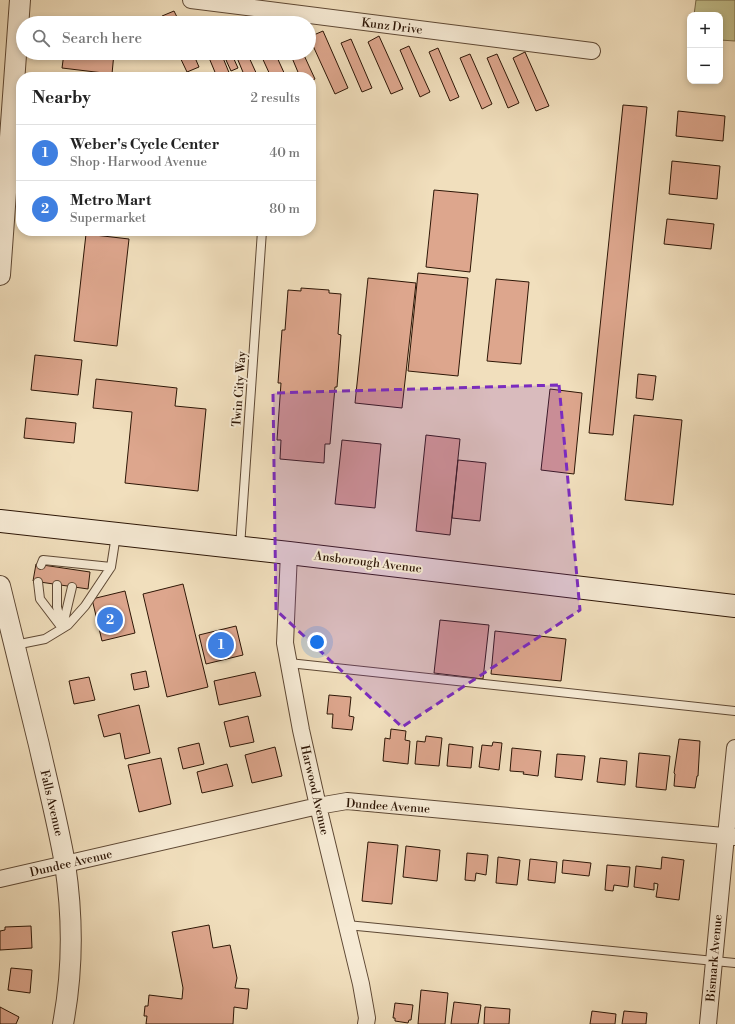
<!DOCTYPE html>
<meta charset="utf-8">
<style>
body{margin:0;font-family:"Libre Bodoni",serif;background:#f2f2f2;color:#222}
.controls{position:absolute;right:12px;top:12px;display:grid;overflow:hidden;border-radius:8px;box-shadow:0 2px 6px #0003}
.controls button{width:36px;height:36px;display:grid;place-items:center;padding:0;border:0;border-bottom:1px solid #e0e0e0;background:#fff;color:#222;font:20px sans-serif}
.you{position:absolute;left:317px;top:642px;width:14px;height:14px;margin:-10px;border:3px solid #fff;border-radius:50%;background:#1a73e8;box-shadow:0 0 0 6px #1a73e833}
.badge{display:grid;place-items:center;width:26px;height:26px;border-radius:50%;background:#8f2418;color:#fff;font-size:13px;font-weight:700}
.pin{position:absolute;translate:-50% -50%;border:2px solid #fff;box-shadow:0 1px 4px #0006}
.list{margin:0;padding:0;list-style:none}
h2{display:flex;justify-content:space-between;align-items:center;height:52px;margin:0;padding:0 16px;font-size:17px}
h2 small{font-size:13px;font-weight:400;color:#767676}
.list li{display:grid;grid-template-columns:26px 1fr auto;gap:12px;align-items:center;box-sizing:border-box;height:56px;padding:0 16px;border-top:1px solid #e0e0e0}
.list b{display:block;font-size:15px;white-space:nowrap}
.list p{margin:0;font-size:13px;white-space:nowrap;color:#767676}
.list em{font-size:13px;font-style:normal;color:#767676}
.icon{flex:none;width:22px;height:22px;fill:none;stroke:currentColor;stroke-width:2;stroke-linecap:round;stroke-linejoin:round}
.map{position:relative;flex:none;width:735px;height:1024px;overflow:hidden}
.search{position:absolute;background:#fff;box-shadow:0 2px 6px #0003;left:16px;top:16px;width:300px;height:44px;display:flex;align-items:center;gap:10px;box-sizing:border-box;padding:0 14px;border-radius:22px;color:#767676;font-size:15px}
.panel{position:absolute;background:#fff;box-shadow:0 2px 6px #0003;left:16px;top:72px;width:300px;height:164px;border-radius:16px}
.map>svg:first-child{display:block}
</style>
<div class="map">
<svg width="735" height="1024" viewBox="0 0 735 1024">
<rect width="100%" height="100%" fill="#f1dfbd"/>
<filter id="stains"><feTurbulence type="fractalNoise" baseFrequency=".005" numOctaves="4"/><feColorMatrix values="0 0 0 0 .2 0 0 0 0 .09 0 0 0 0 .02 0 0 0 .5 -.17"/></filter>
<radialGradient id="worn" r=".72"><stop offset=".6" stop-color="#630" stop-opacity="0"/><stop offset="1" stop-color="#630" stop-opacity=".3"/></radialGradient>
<!-- green -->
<path fill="#c2bf8c" stroke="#786a49" d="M696 0H735V41L720 40V15H694Z"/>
<!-- building -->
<path fill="#dda68d" stroke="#2d1606" d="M174 11 180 23H165L162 16Z
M206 19 207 23H197Z
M323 31 348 88 335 94 309 37Z
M379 36 403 89 391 94 368 42Z
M351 39 372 88 362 92 341 43Z
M409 46 430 92 420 97 400 50Z
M438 48 459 97 450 101 429 52Z
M525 52 549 106 536 111 513 58Z
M64 53H114L112 74 62 68Z
M178 53H193L199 67 187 72Z
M207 53H221L230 75 226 77H217Z
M235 53H247L258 77H245Z
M260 53H275L286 77H271Z
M290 53H303L315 79 311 81V77H300Z
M470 54 492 104 482 109 460 58Z
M497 54 519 103 508 108 487 58Z
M233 57 238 68 231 71 226 60Z
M180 74 204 76V77H180Z
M623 105 647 107 613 435 589 433Z
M678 111 725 116 723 141 676 136Z
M311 113 315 114 312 141H311Z
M672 161 720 166 717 199 669 194Z
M434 190 478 194 470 272 426 267Z
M667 219 714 224 711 249 664 244Z
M86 234 129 239 117 346 74 341Z
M418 273 468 278 458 376 408 371Z
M368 278 416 283 402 408 355 403Z
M496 279 529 282 521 364 487 361Z
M301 288 329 290V293L341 294 338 334 341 335 337 387H335L330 444H325L324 463 280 459 281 440H277L281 383H278L282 330H285L288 290 301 291Z
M35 355 82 360 78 395 31 390Z
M638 374 656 376 653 400 636 398Z
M96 379 177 388 175 406 206 409 198 491 125 483 132 412 93 408Z
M550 389 582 393 574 474 541 470Z
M634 415 682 420 673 505 625 500Z
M26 418 76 423 74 443 24 438Z
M426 435 460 439 450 535 416 531Z
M342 440 381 444 375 508 335 504Z
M458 460 486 463 480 521 452 518Z
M36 564 90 572 88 589 33 581Z
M183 584 208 687 167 697 143 594Z
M125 591 135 633 102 641 92 599Z
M440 620 489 625 483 679 434 673Z
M236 626 243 655 206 664 199 635Z
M495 631 566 639 561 681 491 674Z
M146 671 149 687 134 690 131 674Z
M255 672 261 696 219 705 214 681Z
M89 677 95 700 74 704 69 681Z
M329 695 351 697 349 716 354 717 352 730 332 728 333 714H327Z
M139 705 150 753 125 759 120 733 104 737 98 715Z
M248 716 254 742 230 747 224 722Z
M391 729 406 731 405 740 410 741 408 764 383 761 385 738 390 739Z
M426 736 442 738 439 766 415 764 417 741 425 742Z
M679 739 700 741 698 776H697L695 788 674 786 675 774 674 773Z
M493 742 502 743 499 770 479 767 482 745 492 746Z
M199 743 204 764 183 769 178 748Z
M449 744 473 747 471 768 447 766Z
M275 747 282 776 252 783 245 755Z
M512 748 541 751 538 776 523 774 524 772 510 771Z
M639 753 670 756 666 790 636 787Z
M557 754 585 756 582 780 555 777Z
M161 758 171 804 139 812 128 765Z
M600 758 627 761 625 785 597 782Z
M227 764 233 786 202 793 197 772Z
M368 842 398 845 392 904 362 901Z
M406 846 440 850 437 881 403 877Z
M467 853 488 855 486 875 476 873 475 881 465 880Z
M498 857 520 860 517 885 496 883Z
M662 857 684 860 679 900 656 897 658 884 654 883V890L634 887 636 866 661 869Z
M530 859 557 862 555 883 528 880Z
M563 860 591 863 589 876 562 873Z
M607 865 630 867 628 887 614 885 613 891 605 890Z
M209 925 213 948 230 945 237 978 235 988 249 989 247 1009 234 1007 233 1024H146L147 1016H144L145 1006H148L149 995 182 999 183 988 172 932Z
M31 926 32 948 0 950V931L5 930V927Z
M11 968 32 970 30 993 8 990Z
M421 990 448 993 445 1024H418Z
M454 1002 481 1005 478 1024H451Z
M395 1003 413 1005 411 1020H409L408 1023 395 1021V1018H393Z
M0 1007 19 1017 16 1024H0Z
M485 1007 510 1009 509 1024H484Z
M592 1011 616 1014 615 1024H590Z
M624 1011 647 1013 646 1024H622Z"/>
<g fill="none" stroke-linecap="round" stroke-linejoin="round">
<!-- service casing -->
<g stroke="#5e4834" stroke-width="10">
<path id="service" d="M240 547 262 231
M41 565 43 560 111 567
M38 582 40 599 62 628
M57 585V607L62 626
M63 625 72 587
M15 645 45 639 68 625 85 606 111 567 116 535
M289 663 735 711
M347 925 735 963"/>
</g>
<!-- minor casing -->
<g stroke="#5e4834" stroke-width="18">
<path id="minor" d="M191 0 592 51
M289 553 285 643 301 730 318 806 361 984 367 1018 366 1024
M0 879 318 806 347 801 735 837
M708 1024 726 836 735 748"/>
</g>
<!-- tertiary casing -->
<g stroke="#5e4834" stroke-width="22">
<path id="tertiary" d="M0 275 20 0
M0 586C13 639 26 692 39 745 48 785 58 824 65 864 73 917 73 971 63 1024"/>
</g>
<!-- secondary casing -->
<g stroke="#2d1606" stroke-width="24">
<path id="secondary" d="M0 521 289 553 735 606"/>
</g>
<!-- service -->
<use href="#service" stroke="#f6ead4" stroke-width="8"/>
<!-- minor -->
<use href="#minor" stroke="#f6ead4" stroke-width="16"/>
<!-- tertiary -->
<use href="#tertiary" stroke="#f6ead4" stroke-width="20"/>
<!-- secondary -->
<use href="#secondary" stroke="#f6ead4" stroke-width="22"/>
</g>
<!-- marked area -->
<path fill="#7b2cbf" fill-opacity="0.2" stroke="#7b2cbf" stroke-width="3" stroke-dasharray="8 5" stroke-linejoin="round" d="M559 385 580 610 402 727 276 610 273 393Z"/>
<g text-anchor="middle" stroke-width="4" stroke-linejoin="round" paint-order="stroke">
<!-- street labels -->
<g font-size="12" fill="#2d1606" stroke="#f6ead4">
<text transform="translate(392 26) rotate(7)" y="4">Kunz Drive</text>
<text transform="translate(239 389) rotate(-86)" y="4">Twin City Way</text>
<text transform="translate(368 562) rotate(7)" y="4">Ansborough Avenue</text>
<text transform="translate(315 790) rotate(77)" y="4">Harwood Avenue</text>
<text transform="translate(52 803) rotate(77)" y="4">Falls Avenue</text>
<text transform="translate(388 806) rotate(4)" y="4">Dundee Avenue</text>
<text transform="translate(71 863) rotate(-13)" y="4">Dundee Avenue</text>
<text transform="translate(714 958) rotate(-85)" y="4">Bismark Avenue</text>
</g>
</g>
<rect width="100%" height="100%" filter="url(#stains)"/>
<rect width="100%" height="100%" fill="url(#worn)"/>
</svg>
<div class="controls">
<button>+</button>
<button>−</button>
</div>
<div class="you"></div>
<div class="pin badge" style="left:221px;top:645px;background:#3f7fe0">1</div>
<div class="pin badge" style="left:110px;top:620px;background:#3f7fe0">2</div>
<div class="search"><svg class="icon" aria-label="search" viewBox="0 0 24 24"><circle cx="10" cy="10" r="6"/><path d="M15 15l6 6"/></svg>Search here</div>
<section class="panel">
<h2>Nearby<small>2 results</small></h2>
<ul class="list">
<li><span class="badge" style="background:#3f7fe0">1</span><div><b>Weber's Cycle Center</b><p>Shop · Harwood Avenue</p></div><em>40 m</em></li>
<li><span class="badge" style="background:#3f7fe0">2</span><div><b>Metro Mart</b><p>Supermarket</p></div><em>80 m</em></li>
</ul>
</section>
</div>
